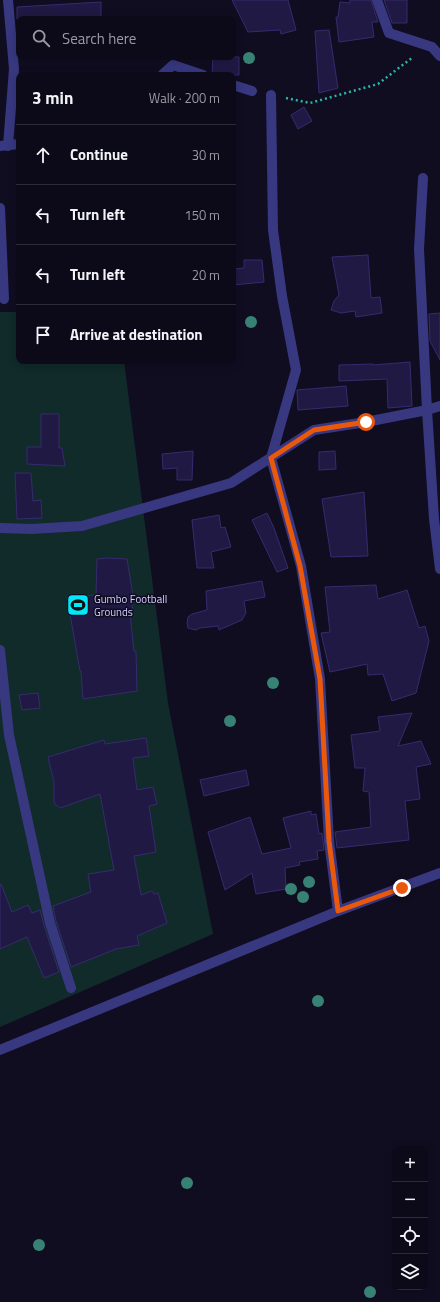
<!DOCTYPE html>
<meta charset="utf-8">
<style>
body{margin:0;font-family:"Titillium Web",sans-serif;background:#1a1826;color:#f1f3f6}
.controls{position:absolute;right:12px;bottom:12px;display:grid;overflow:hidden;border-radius:8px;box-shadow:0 2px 10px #0003}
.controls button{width:36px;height:36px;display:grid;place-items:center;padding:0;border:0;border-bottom:1px solid #2c2b38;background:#0c0a19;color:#f1f3f6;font:20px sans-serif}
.stop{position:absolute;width:12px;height:12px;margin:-9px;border:3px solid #ea580c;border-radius:50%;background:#fff}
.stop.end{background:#ea580c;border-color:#fff;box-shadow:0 1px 4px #0008}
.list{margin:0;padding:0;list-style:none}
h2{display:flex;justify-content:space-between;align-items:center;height:52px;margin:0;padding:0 16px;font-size:17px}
h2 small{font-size:13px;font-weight:400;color:#9a9aa2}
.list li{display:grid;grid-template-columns:26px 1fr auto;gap:12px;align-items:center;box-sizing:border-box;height:60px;padding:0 16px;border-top:1px solid #2c2b38}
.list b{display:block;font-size:15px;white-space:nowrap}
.list em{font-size:13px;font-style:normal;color:#9a9aa2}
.icon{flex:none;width:22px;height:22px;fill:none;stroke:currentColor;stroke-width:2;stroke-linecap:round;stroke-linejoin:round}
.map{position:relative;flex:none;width:440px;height:1302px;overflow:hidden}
.search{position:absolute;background:#0c0a19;box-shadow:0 2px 10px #0003;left:16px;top:16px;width:220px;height:44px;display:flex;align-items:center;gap:10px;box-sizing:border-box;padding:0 14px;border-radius:8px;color:#9a9aa2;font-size:15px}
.panel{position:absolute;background:#0c0a19;box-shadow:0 2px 10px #0003;left:16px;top:72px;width:220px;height:292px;border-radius:8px}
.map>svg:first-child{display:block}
</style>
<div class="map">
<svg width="440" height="1302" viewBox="0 0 440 1302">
<rect width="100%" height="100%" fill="#100d21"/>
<!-- green -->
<path fill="#102b2a" d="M0 312H19V361H124L168 703 213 934 0 1027Z"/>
<!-- building -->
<path fill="#201943" stroke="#362b6f" d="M232 0H288L296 30 281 34 280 30 248 32Z
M350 0H371L378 22H372L374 37 339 42 336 17H338L340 2 350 3Z
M384 0H407V23H392Z
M101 2V19H17V7Z
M329 30 338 88 319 93 315 31Z
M213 57H239V75H212Z
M304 107 312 121 298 129 291 115Z
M368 255 371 298 380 297 382 313 356 317 355 311 341 313 331 310 334 301 339 295 332 257Z
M244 260H262L264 282 233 285V269L244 268Z
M440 313V360L430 341 429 314Z
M410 362 412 406 388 408 387 379 339 381V365L373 364V365Z
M346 386 348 406 298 410 297 390Z
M41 414H59V448H62L65 466 27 464V447H41Z
M193 451 192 480H177V468L163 469 162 454Z
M335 451 336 469 319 470V452Z
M15 473H31L33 501 41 500 42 518 17 519Z
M364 492 368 556 331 557 322 499Z
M267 513 274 528 288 568 277 572 252 520Z
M219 515 221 528 225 527 231 547 211 552 214 568H197L192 520Z
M107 558 127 559 133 596H131L133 613 130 614 134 651H136L137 691 83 699 81 671H80L67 597 96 595 97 559Z
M262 581 265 597 244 601 246 613 242 620 219 630 218 626 200 628 196 630 188 628 187 623 188 617 192 614 207 610 206 591Z
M376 585 378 599 407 590 419 628 425 626 429 641 416 693 392 701 383 674 368 675 367 664 330 672 321 633 330 632 325 587Z
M38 693 40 708 22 710 19 695Z
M412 713 398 746 421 741 431 764 416 767 420 799 405 801 409 840 337 848 335 832 371 827 369 792 363 791 365 768H355L351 735 380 731 378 717Z
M146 738 149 756 133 758 137 790 153 787 157 804 149 806 156 852 134 856 141 895 152 891 154 894 158 893 167 923 137 936 139 945 116 949 71 967 56 921 53 906 91 892 88 874 114 870 100 794 60 808 55 804 54 801V782L48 757 104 740 105 744Z
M246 770 249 785 204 796 200 780Z
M311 811V815L316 814 319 834 322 833 324 850 317 851 318 859 299 862 300 865 285 868 286 889 256 894 252 873 225 890 208 832 250 817 262 854 291 848 283 818Z
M0 884H1L12 912 28 905 32 913 40 910 44 925 59 972 44 978 27 937 0 949Z"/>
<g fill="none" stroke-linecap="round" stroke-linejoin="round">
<!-- path -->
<path stroke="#2db4a7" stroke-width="2.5" stroke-dasharray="2 3" stroke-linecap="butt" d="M286 98 310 103 378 84 413 57"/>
<!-- minor -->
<path stroke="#383881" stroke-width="10" d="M8 0 14 69 8 146
M377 0 389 33 432 47 440 56
M162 75 173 65 203 75
M233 85 252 91
M271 95 273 230 282 296 296 370 271 458 301 566 320 679 329 841 338 911
M0 146 19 144
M423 178 419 249 427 410 434 519 440 569
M0 208 4 299
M0 528 31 529 82 526 231 483 314 430 366 422 427 410 440 406
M0 650 9 735 50 923 71 988
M0 1050 338 911 440 873"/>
</g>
<!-- trees -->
<g fill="#388175">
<circle cx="249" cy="58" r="6"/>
<circle cx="251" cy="322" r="6"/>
<circle cx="273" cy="683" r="6"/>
<circle cx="230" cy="721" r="6"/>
<circle cx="309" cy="882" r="6"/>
<circle cx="291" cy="889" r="6"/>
<circle cx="303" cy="897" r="6"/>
<circle cx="318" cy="1001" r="6"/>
<circle cx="187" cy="1183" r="6"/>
<circle cx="39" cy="1245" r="6"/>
<circle cx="370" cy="1292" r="6"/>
</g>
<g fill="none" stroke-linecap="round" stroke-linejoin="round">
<!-- route -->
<path stroke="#ea580c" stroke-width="5" d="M366 422 314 430 271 458 300 566 320 679 329 841 338 911 402 888"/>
</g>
<!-- icons -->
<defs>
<g id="stadium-square" transform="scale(1.15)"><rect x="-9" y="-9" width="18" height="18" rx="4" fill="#00e8f9" stroke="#100d21"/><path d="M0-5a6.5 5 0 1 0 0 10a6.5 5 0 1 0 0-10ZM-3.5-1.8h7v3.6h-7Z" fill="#111"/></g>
</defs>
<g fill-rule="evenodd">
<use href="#stadium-square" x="78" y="605"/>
</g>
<g text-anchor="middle" stroke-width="3" stroke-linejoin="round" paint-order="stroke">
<!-- poi labels -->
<g font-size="11" fill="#d1ceff" stroke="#100d21" text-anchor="start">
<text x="94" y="603">Gumbo Football<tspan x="94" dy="13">Grounds</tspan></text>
</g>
</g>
</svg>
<div class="controls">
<button>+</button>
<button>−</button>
<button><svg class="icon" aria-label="locate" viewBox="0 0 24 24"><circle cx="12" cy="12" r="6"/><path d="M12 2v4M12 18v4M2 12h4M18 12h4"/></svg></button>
<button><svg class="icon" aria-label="layers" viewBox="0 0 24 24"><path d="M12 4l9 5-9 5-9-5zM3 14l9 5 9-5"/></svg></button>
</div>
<div class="stop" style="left:366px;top:422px"></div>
<div class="stop end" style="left:402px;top:888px"></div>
<div class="search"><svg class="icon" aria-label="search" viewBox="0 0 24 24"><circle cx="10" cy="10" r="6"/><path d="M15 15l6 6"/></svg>Search here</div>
<section class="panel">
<h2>3 min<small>Walk · 200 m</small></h2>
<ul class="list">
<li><svg class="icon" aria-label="ahead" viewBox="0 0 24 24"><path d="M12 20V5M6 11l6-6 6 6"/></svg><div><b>Continue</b></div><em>30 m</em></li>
<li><svg class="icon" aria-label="left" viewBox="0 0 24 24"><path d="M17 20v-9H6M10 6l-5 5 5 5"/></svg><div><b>Turn left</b></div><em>150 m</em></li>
<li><svg class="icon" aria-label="left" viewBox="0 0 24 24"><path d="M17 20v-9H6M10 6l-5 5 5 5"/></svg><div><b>Turn left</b></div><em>20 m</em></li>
<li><svg class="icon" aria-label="arrive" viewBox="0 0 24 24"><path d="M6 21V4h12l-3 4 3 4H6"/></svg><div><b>Arrive at destination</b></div></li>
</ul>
</section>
</div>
